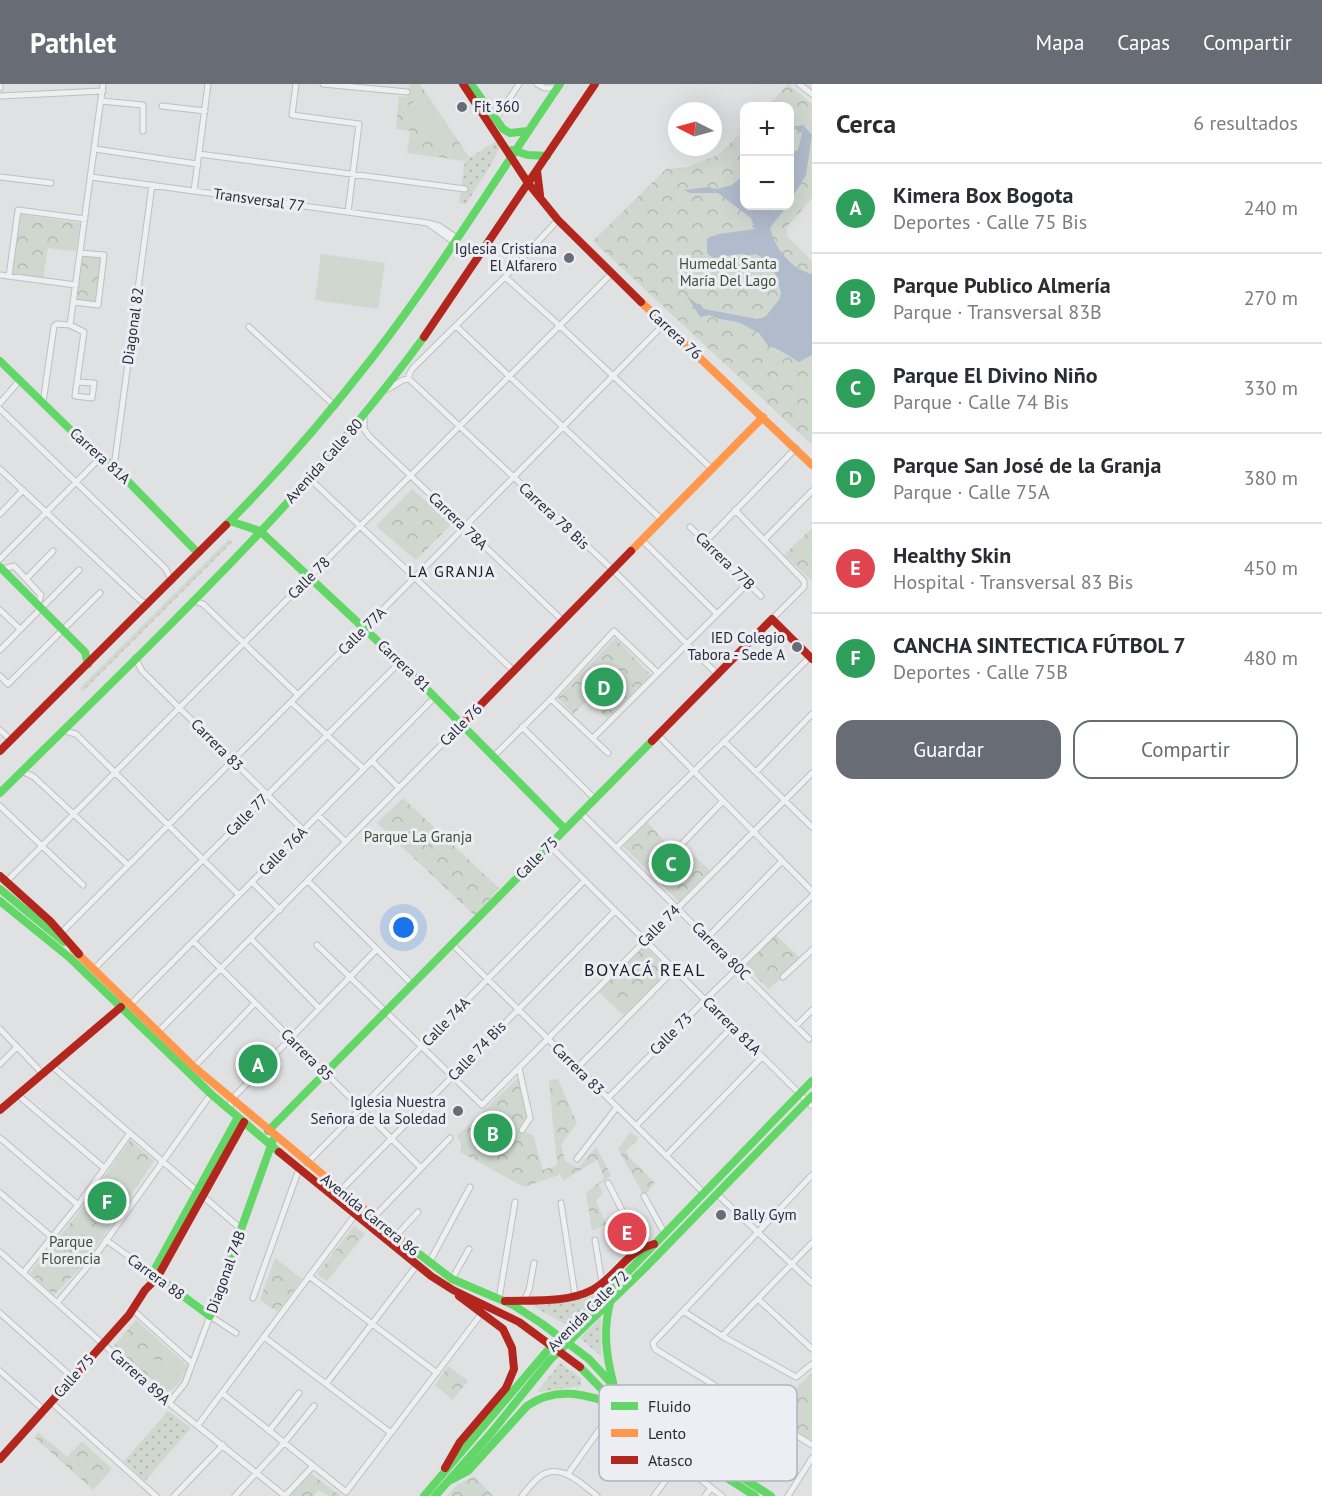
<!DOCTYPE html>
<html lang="es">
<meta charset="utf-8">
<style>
body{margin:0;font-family:"PT Sans",sans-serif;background:#f7f7f7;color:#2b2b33}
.controls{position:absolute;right:18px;top:18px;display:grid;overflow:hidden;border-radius:12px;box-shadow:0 6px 24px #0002}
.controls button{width:54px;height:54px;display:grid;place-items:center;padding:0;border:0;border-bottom:2px solid #e1e1e2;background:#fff;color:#2b2b33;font:30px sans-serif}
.compass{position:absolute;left:668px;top:18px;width:54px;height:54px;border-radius:50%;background:#fff;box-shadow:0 6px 24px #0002;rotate:276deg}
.you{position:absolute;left:404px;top:844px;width:21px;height:21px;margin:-15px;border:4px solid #fff;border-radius:50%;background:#1a73e8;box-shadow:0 0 0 9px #1a73e833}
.badge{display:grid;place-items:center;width:39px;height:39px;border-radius:50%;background:#686c75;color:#fff;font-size:20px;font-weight:700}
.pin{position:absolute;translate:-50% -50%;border:3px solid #fff;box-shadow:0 2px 6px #0006}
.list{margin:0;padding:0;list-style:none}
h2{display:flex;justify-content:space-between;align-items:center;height:78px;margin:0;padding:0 24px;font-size:26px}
h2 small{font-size:20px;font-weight:400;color:#7c7c81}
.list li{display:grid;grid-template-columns:39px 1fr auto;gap:18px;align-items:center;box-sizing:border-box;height:90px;padding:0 24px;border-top:2px solid #e1e1e2}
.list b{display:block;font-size:22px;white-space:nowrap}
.list p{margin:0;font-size:20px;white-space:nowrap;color:#7c7c81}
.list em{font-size:20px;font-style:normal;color:#7c7c81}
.actions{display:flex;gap:12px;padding:18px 24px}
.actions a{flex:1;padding:14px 0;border:2px solid #686c75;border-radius:18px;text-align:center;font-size:21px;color:#686c75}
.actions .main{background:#686c75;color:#fff}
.map{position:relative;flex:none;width:812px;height:1412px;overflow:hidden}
header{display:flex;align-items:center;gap:36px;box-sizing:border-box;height:84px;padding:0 30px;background:#686c75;color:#fff}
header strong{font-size:28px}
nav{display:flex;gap:33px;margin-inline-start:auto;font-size:21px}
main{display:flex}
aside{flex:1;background:#fff}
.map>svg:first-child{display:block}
</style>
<header>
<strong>Pathlet</strong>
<nav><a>Mapa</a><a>Capas</a><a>Compartir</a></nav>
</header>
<main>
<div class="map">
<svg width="812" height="1412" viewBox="0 0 812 1412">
<defs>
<pattern id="grass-dots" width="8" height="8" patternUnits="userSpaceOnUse" patternTransform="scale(1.5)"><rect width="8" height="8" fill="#cfd7cf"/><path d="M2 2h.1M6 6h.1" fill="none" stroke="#b2b9b2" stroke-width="1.8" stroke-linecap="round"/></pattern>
<pattern id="park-crowns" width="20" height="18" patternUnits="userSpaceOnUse" patternTransform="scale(1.5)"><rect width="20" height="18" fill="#cfd7cf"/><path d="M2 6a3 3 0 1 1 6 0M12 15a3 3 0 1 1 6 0" fill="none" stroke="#b2b9b2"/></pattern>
</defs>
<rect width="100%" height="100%" fill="#dfe1e3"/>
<!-- grass -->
<path fill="url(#grass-dots)" d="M496 57 500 63 491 81 466 120 459 119 465 77Z
M229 455 232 458 83 607 80 604Z
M602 1208 565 1240 533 1222 575 1217Z
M601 1233V1272L580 1254Z
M560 1279 581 1294V1302L537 1308Z
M168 1327 191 1344 145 1397 124 1377Z"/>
<!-- park -->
<path fill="url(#park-crowns)" d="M410 0H420L469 73 465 77 407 69 410 47 396 45 399 12 408 13Z
M788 0 812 20V114L786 144 787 152 812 177V361L593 157 666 85 687 83 718 71 744 46V122H790V22H768Z
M19 130 80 139 76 167 48 164 43 194 12 190Z
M83 171 101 173 95 218 77 217Z
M412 405 452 440 416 476 376 442Z
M812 444V497L784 471Z
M615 554 651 591 607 634 588 616 573 630 558 614Z
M403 714 499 804 475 832 377 739Z
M647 738 678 772 686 765 710 786 679 818 623 762Z
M775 850 801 875 769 905 745 882Z
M644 861 669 886 624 932 599 908Z
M518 994 527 1032 519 1046 533 1051 543 1086 557 1081 549 996 558 995 577 1039 561 1061 565 1077 578 1084 596 1063 611 1091 599 1101 603 1109 596 1117 606 1140 592 1147 586 1109 604 1094 597 1076 563 1097 559 1087V1091L524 1103 460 1068 462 1060 457 1052Z
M630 1048 639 1054 626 1067 629 1073 655 1099 644 1112 618 1065Z
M130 1056 154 1077 85 1179 54 1211 30 1189 84 1122Z
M354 1142 365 1150 327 1197 317 1190Z
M275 1174 302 1195 277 1228 260 1216Z
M136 1236 188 1282C184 1292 177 1306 166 1308L114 1262Z
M448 1282 468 1297 453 1316 435 1301Z
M812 1288V1357L778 1336 798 1302Z
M38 1348 67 1373 82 1357 112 1385 93 1406 34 1353Z
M310 1389 341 1412H329L318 1406 314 1412H290Z
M474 1392 493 1412H447L457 1401Z"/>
<!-- pitch -->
<path fill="#cfd7cf" d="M423 12 437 33 421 43 407 22Z
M439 35 454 57 439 67 424 45Z
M321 170 385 179 378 225 315 216Z
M122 1075 142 1088 133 1102 113 1090Z
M106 1090 133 1108 107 1147 80 1127Z
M61 1165 74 1176 58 1194 45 1183Z
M153 1275 179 1280 176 1296 150 1291Z"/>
<!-- water -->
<path fill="#b0bbcb" d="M803 41 812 51 806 91 790 117V69L798 66 802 49 792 43Z
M744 91V122H787L770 144C775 164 790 185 812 190V271L799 278 776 264 769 263 759 249 738 238 720 235 709 231 700 233 687 212 704 225 757 235 765 233 779 216 781 209 776 191 772 184 763 180 761 173 754 169 749 172 741 170 713 174 707 169V155L719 150 755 145 751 134 718 109H690L684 106 708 103 717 105 732 101Z"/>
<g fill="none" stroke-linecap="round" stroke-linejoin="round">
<!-- street casing -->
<g stroke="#bdbfc1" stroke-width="7">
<path id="street" d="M296 0 292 31 359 40 348 128
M323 0 407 8
M537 0 545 4H556
M799 0 812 10
M0 4V0
M0 12 103 7
M101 17 143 21V47
M162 22 205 27
M495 36 519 0
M95 65 197 80
M199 70 465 105
M0 93 51 99
M91 93 428 139 439 142 457 154
M194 107 208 0
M429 140 454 158
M0 191 76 201
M9 192 18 126 85 135
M505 193 559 241 712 385
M73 218 98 221 104 171 80 169
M70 241 103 0
M456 242 662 436
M249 243 335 322
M409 295 613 486 718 591
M409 295V291L412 285 505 193 558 136
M388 305 403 296 409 295
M0 319 20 296
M43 319 54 242 57 240 70 241 84 248 75 312 92 314 94 299 77 298
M0 325 165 484 172 497
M364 332V345L369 352 563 537
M114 383 152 101
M0 385 141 517 148 520
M309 394 514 587
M735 426 804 497V503L772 535
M0 430 23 406
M690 443 761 512
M642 456 716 529
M764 456 812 407
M705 458 796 364
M0 475 101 373
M3 485 14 482 41 511 38 521
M27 494 53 467
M194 517 203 520 298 611
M0 526 20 545
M0 566 79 486
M135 574 142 587 303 746
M0 592 8 600 100 509
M551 615 608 669
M291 618 364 685
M522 643 595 715
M0 646 11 656
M64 647 76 650 239 811
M658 651 812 807
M593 654 748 499
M724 657 812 743
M493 673 551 615 614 547 658 589
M372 677 399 704
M22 687 34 693 128 781
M756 688 812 630
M0 722 83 801
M581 729 809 955
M318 731 346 758
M549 761 812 1022
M616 764 810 573
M678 764 722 718
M308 797 412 900
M6 798 612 189
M252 798 280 826
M60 850 438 470 664 240
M708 853 782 777
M251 855 319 924
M193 857 421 1084
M452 860 704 1109
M317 861 482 1021 812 689
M94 885 400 578
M783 893 812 866
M131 920 435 613
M796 942 812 926
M0 945 43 990
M158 948 461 641
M0 980 17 963
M52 982 241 1145
M194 983 255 919
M519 984 530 1034 522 1046
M577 984 674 886
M18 1011 104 1084
M608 1014 705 916 812 812
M230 1026 231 1016 376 866
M636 1042 732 943
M0 1054 78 1121
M666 1072 762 973
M577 1075 617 1023
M307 1079 585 796
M812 1091 653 1259 655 1265 812 1361
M608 1099 641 1163
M340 1107 615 827
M0 1109 53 1154
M717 1110 812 1199
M644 1112 665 1150
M561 1119 575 1211
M373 1134 450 1054
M395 1153 418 1128
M106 1156 152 1189
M595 1156 602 1198
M0 1168 169 1319 285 1412
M429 1179 470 1103
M23 1189 78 1121 130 1049
M309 1192 437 1289
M452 1195 469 1165
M253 1214 299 1085
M499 1215 515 1118
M758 1215 812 1265
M524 1216 529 1206 534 1179
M57 1219 88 1182 211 1010
M133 1226 192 1279
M683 1227 722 1252 796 1293 812 1280
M0 1229 73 1294
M722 1252 812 1159
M264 1253 391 1349
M0 1287 44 1326
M326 1300 417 1181
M222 1309 346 1408 482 1229
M51 1318 156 1412
M169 1319 185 1299 210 1232 236 1249
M198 1341 355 1131
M269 1347 299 1309
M708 1372 725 1343
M679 1379 722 1412
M568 1390 617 1321
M749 1397 782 1343
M174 1412 223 1361
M235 1412 284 1359 314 1322
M285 1412 313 1382
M522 1412C527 1406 532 1399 538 1394 559 1376 582 1400 597 1412
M654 1412 686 1369
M705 1412 711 1404
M788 1412 812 1374"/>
</g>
<!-- street -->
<use href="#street" stroke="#eeeff0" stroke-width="5"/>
<!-- fast -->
<path stroke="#63d668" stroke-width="8" d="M471 0 503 45 510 49 528 47
M512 66 528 71 547 72
M0 277 86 361 114 383 198 469
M230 437 260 447 400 578 565 745
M226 441C278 389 327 332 372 274 440 186 498 91 560 0
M0 483 85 568 88 580
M0 709C147 563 301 421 424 253
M0 805 64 858
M0 817 70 874 211 1010 279 1068
M268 1047 652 657
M406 1160 452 1195 513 1221 541 1239 589 1275 623 1312 655 1338 771 1412
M152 1189 210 1232 273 1056
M150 1194 238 1033
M610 1219C603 1246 606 1271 613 1298
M580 1283 617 1321 632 1333 755 1412
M449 1397 468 1387 527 1322C555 1302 584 1310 614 1320
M424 1412 547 1267 621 1195 812 997
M435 1412 491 1349 550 1276 643 1186 812 1012"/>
<!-- slow -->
<path stroke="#ff974d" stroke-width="8" d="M641 218 812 381
M631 467 763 333
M74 866 194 983 406 1160"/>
<!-- jam -->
<path stroke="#b3261e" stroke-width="8" d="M463 0 528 99 558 136 641 218
M537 87 540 111
M424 253 595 0
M461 641 631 467
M652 657 772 535 812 575
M0 667 226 441
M0 792 50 837 79 870
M0 1026 121 923
M279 1068 431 1192 453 1206 519 1238 580 1283
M505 1217C532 1216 567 1219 592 1206 617 1193 624 1168 654 1160
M0 1375 129 1231 145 1206 157 1194 244 1038
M445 1384 460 1358 506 1304 514 1285 512 1264 503 1245 459 1212"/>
</g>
<!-- markers -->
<g fill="#686c75" stroke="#eceef3" stroke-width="2">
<circle cx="462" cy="23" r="6"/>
<circle cx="569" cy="174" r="6"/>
<circle cx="797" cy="563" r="6"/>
<circle cx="458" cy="1027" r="6"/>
<circle cx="721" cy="1131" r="6"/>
</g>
<g text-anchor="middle" stroke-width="6" stroke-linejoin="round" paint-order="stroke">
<!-- poi labels -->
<g font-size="15" fill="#282d3a" stroke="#eceef3" text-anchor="end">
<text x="474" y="28" text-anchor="start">Fit 360</text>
<text x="557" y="170">Iglesia Cristiana<tspan x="557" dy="17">El Alfarero</tspan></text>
<text x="785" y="559">IED Colegio<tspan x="785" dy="17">Tabora - Sede A</tspan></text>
<text x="446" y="1023">Iglesia Nuestra<tspan x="446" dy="17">Señora de la Soledad</tspan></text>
<text x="733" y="1136" text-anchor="start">Bally Gym</text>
</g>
<!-- street labels -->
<g font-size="15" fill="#282d3a" stroke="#eceef3">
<text transform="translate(259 116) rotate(8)" y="5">Transversal 77</text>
<text transform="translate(133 242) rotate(-82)" y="5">Diagonal 82</text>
<text transform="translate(675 250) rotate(43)" y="5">Carrera 76</text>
<text transform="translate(100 372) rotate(42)" y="5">Carrera 81A</text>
<text transform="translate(324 377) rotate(-48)" y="5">Avenida Calle 80</text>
<text transform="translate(554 432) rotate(43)" y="5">Carrera 78 Bis</text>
<text transform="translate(458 437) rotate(44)" y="5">Carrera 78A</text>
<text transform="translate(725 477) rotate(44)" y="5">Carrera 77B</text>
<text transform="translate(309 494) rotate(-45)" y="5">Calle 78</text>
<text transform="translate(362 547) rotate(-45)" y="5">Calle 77A</text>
<text transform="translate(404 582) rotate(44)" y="5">Carrera 81</text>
<text transform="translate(461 641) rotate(-45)" y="5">Calle 76</text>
<text transform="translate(217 661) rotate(45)" y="5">Carrera 83</text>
<text transform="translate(247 731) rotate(-45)" y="5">Calle 77</text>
<text transform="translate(283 767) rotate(-45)" y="5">Calle 76A</text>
<text transform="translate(537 774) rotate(-45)" y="5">Calle 75</text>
<text transform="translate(659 842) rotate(-45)" y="5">Calle 74</text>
<text transform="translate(721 867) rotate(45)" y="5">Carrera 80C</text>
<text transform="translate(446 938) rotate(-46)" y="5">Calle 74A</text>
<text transform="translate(732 942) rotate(45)" y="5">Carrera 81A</text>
<text transform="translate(671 950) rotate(-45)" y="5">Calle 73</text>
<text transform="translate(477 967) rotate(-46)" y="5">Calle 74 Bis</text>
<text transform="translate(307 971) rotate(45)" y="5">Carrera 85</text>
<text transform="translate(578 985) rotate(45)" y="5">Carrera 83</text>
<text transform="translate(370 1131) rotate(39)" y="5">Avenida Carrera 86</text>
<text transform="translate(226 1188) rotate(-70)" y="5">Diagonal 74B</text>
<text transform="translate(156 1193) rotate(36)" y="5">Carrera 88</text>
<text transform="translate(588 1227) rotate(-45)" y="5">Avenida Calle 72</text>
<text transform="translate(74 1292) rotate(-48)" y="5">Calle 75</text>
<text transform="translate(140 1293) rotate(42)" y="5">Carrera 89A</text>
</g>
<!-- park labels -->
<g font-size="15" fill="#3b5437" stroke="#eceef3">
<text x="728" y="185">Humedal Santa<tspan x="728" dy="17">María Del Lago</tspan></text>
<text x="418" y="758">Parque La Granja</text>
<text x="71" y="1163">Parque<tspan x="71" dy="17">Florencia</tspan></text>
</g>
<!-- neighbourhood labels -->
<g font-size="16" letter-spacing="1.5" fill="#1b1f2a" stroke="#eceef3">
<text x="452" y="493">LA GRANJA</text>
</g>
<!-- quarter labels -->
<g font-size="18" letter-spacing="1.5" fill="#1b1f2a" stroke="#eceef3">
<text x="645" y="892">BOYACÁ REAL</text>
</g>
</g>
<!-- legend -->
<rect x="599" y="1301" width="198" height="96" rx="9" fill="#eceef3" stroke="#b1b4bc" stroke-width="1.5"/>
<rect x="611" y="1318" width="27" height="8" fill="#63d668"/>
<rect x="611" y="1345" width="27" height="8" fill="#ff974d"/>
<rect x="611" y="1372" width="27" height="8" fill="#b3261e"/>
<g font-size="16" fill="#282d3a">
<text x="648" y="1328">Fluido</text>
<text x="648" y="1355">Lento</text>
<text x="648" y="1382">Atasco</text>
</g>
</svg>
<div class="controls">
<button>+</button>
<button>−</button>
</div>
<svg class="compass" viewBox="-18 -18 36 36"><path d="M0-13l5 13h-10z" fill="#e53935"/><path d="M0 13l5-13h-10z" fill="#7c7c81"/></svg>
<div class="you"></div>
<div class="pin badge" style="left:258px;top:980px;background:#2e9e5b">A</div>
<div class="pin badge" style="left:493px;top:1049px;background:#2e9e5b">B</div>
<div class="pin badge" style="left:671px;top:779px;background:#2e9e5b">C</div>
<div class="pin badge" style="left:604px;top:603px;background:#2e9e5b">D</div>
<div class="pin badge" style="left:627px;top:1148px;background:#e0444e">E</div>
<div class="pin badge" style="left:107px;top:1117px;background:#2e9e5b">F</div>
</div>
<aside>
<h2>Cerca<small>6 resultados</small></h2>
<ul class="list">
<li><span class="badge" style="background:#2e9e5b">A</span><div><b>Kimera Box Bogota</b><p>Deportes · Calle 75 Bis</p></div><em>240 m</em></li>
<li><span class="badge" style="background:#2e9e5b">B</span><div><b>Parque Publico Almería</b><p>Parque · Transversal 83B</p></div><em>270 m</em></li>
<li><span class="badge" style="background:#2e9e5b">C</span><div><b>Parque El Divino Niño</b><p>Parque · Calle 74 Bis</p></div><em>330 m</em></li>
<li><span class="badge" style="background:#2e9e5b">D</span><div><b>Parque San José de la Granja</b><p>Parque · Calle 75A</p></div><em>380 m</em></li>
<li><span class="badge" style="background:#e0444e">E</span><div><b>Healthy Skin</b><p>Hospital · Transversal 83 Bis</p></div><em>450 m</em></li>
<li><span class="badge" style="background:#2e9e5b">F</span><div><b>CANCHA SINTECTICA FÚTBOL 7</b><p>Deportes · Calle 75B</p></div><em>480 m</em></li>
</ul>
<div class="actions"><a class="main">Guardar</a><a>Compartir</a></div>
</aside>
</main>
